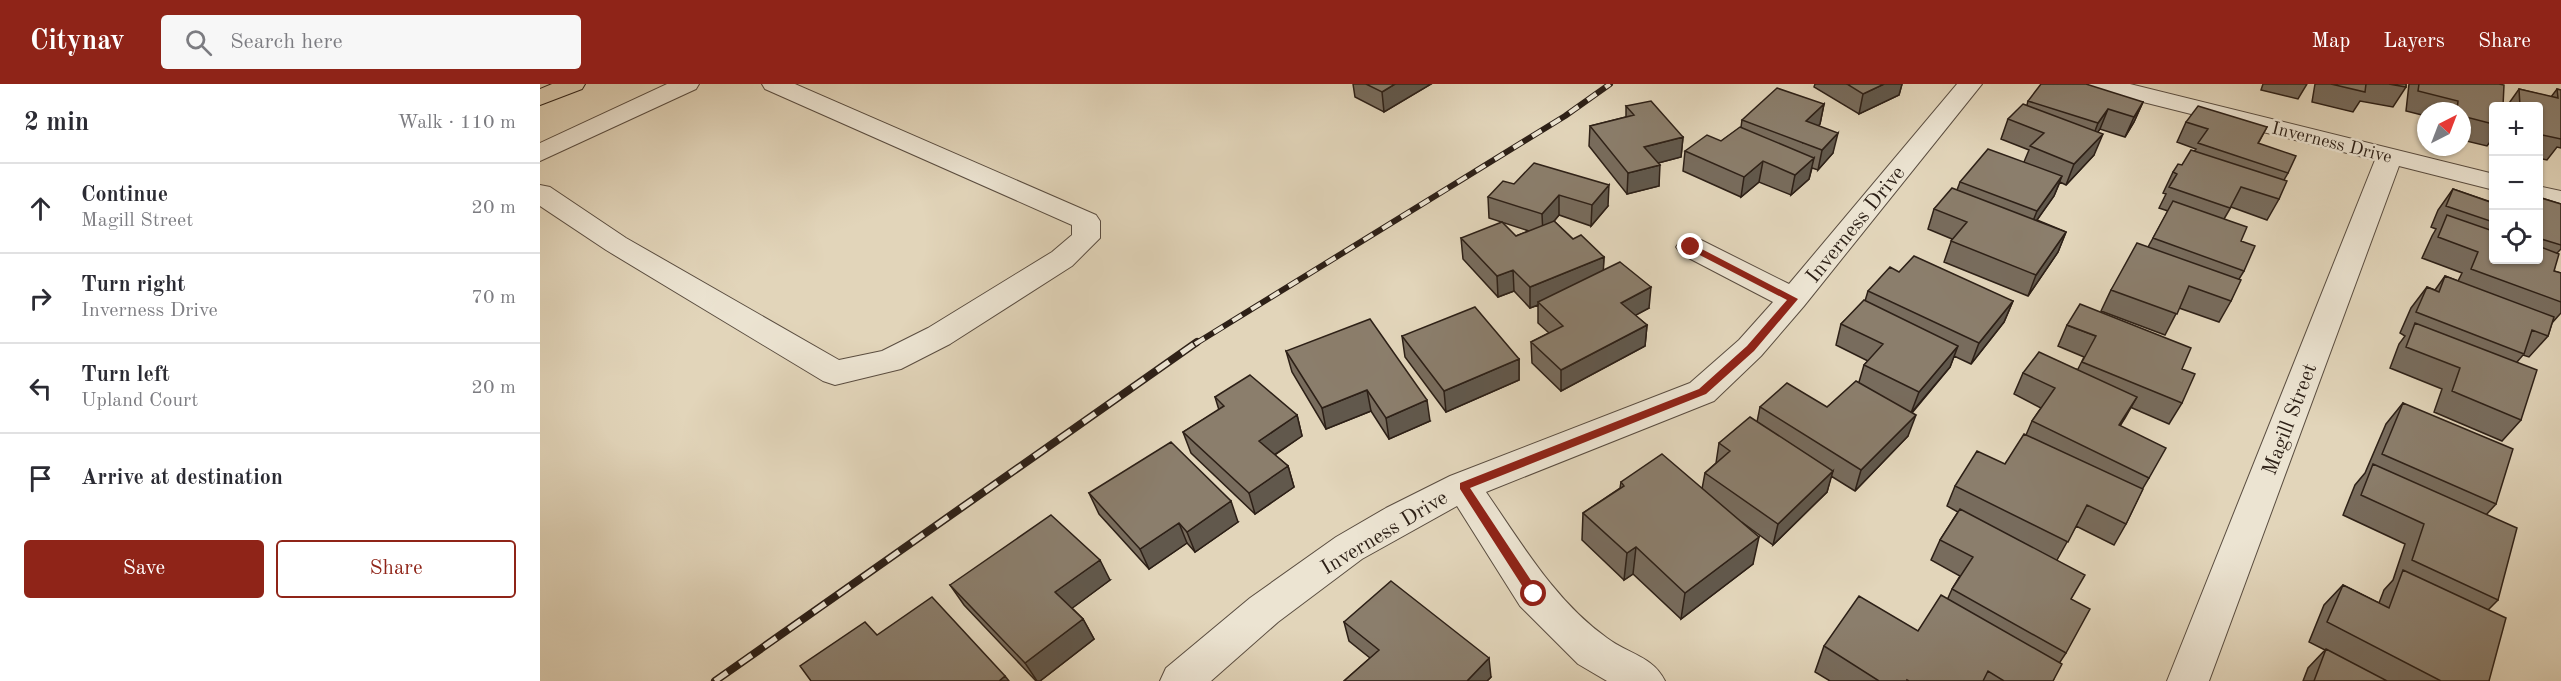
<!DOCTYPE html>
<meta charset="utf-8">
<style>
body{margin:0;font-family:"Old Standard TT",serif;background:#f7f7f7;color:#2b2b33}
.controls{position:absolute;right:18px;top:18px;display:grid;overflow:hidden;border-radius:6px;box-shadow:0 2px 4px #0004}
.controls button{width:54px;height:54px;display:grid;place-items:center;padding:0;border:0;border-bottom:2px solid #e1e1e2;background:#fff;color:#2b2b33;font:30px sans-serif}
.compass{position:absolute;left:1877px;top:18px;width:54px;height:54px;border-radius:50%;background:#fff;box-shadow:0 2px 4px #0004;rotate:42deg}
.stop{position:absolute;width:18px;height:18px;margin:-14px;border:4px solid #8f2418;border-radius:50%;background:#fff}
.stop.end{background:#8f2418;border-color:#fff;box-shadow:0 2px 6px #0008}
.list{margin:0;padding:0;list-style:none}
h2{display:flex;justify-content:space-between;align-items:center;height:78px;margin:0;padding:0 24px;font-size:26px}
h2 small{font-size:20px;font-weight:400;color:#7c7c81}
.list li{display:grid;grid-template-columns:39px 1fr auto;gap:18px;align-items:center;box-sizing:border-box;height:90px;padding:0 24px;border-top:2px solid #e1e1e2}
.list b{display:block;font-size:22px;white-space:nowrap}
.list p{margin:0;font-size:20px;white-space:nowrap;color:#7c7c81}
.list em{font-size:20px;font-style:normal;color:#7c7c81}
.actions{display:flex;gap:12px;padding:18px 24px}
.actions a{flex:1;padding:14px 0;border:2px solid #8f2418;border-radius:6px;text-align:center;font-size:21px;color:#8f2418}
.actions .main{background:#8f2418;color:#fff}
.icon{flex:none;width:33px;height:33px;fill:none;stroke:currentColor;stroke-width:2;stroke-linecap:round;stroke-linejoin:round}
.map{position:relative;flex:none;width:2021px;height:597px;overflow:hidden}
header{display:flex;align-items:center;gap:36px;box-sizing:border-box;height:84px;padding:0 30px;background:#8f2418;color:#fff}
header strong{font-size:28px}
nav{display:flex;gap:33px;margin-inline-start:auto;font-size:21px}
.search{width:420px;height:54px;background:#f7f7f7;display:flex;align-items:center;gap:15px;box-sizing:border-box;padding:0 21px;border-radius:6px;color:#7c7c81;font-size:22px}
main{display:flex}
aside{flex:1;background:#fff}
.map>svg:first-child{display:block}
</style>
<header>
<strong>Citynav</strong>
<div class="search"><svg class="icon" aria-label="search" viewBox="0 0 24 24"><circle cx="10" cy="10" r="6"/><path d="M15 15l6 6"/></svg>Search here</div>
<nav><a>Map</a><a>Layers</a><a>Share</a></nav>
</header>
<main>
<aside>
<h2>2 min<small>Walk · 110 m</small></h2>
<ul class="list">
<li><svg class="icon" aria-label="ahead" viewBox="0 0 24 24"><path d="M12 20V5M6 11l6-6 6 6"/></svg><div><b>Continue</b><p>Magill Street</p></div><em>20 m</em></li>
<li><svg class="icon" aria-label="right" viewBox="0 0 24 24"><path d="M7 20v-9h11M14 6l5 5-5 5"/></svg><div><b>Turn right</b><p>Inverness Drive</p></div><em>70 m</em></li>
<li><svg class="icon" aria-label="left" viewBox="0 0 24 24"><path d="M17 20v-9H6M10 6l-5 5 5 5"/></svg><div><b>Turn left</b><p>Upland Court</p></div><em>20 m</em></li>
<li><svg class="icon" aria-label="arrive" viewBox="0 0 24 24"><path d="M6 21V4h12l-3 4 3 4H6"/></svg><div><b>Arrive at destination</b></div></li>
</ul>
<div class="actions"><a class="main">Save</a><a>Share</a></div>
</aside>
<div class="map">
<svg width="2021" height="597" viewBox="0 0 2021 597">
<rect width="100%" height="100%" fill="#e2d5ba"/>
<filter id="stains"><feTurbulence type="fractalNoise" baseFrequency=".00333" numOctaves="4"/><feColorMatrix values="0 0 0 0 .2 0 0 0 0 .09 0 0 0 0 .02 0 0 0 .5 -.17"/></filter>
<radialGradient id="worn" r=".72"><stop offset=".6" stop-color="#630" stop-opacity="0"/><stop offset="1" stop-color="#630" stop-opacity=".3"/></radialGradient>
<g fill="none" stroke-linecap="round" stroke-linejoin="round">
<!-- minor casing -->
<g stroke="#5a4d40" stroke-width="2">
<path id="minor" d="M127 0H159L156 5 0 77V59Z
M222 0H255L556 131 560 137V154L532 182 410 260 361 285 295 301 283 297 66 166 0 122V101L10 103 86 154 299 276 342 267 388 244 512 168 532 151V141L225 5Z
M1417 0H1442L1264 222 1221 272 1174 317 946 408C982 460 1015 517 1067 554 1088 570 1113 572 1125 597H1067L1038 580 980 522 917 422 822 475 738 538 671 597H620L626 584 710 514 796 453 846 424 910 392 1150 299 1199 256 1233 218 1141 170 1136 163 1141 156 1151 154 1161 156 1249 200Z
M1548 0H1590L1954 90V106L1859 82 1669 597H1627L1835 76 1551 5Z
M1998 102 2021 107V123L1998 118Z"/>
</g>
<!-- major casing -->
<g stroke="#2d2017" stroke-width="2">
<path id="major" d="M12 0H45L42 5 0 21V5Z"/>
</g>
<!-- minor -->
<use href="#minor" fill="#ece4d2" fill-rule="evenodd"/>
<!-- major -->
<use href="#major" fill="#e2d5ba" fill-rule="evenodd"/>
<!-- rail-far1 casing -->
<g stroke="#2d2017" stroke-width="6">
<path id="rail-far1" d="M655 260 1025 32 1070 0"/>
</g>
<!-- rail casing -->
<g stroke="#2d2017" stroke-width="8">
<path id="rail" d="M175 597 657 258"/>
</g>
<!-- rail-far1 -->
<use href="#rail-far1" stroke="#ece4d2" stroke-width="4" stroke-dasharray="11" stroke-linecap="butt"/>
<!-- rail -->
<use href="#rail" stroke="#ece4d2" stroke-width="5" stroke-dasharray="15" stroke-linecap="butt"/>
</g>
<!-- wall -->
<path fill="#786c5d" stroke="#2d2017" stroke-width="1.5" d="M813 0H891L844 28 815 13Z
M1275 0H1362L1359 11 1319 30 1274 3Z
M1723 0H1767L1758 15 1721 6Z
M1775 0H1866V3L1853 23 1820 17 1813 28 1772 18Z
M1869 0H1959L1953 22V54L1947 62 1922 56V27H1886V32L1866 27Z
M1979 5 2011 13 2017 5 2021 6V64L2017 63 2007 76 1998 74V22H1967Z
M1488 17 1603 18 1594 38 1585 53 1560 45 1557 48 1554 71 1526 101 1520 98 1514 112 1497 136 1526 148 1518 168 1488 212 1404 178 1412 155 1388 145 1394 125 1417 106 1420 98 1484 78 1489 66 1461 55 1468 35 1487 21Z
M1284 20 1280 40 1278 42 1293 69 1278 86 1272 84 1269 95 1251 111 1219 98 1201 113 1143 87 1145 67 1181 57 1201 43 1202 36Z
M1086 22 1143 53 1141 73 1118 79 1119 102 1087 110 1049 62 1050 42 1086 33Z
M1646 38 1727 43 1718 60 1748 89 1744 96 1739 115 1727 136 1691 123 1684 135 1701 157 1704 187 1699 195 1691 217 1679 238 1639 224 1625 251 1561 227 1571 206 1608 163 1628 127 1619 124 1626 110 1623 109 1633 88 1642 81 1656 65 1637 58Z
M974 100 1068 122 1051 142 1019 131 1014 137 1033 155 1064 173 1063 186 1109 224 1095 231 1107 241 1105 262 1021 307 992 279 991 258 1009 249 998 239V221L990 224 974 207 958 213 923 175 921 154 976 152 989 147 949 134 948 113Z
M1913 105 1951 118 1953 115V176H1998V113L2021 120V165L2017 169 2014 187 2021 189V229L2012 239 2008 252 1989 273 1983 271 1977 278 1981 336 1962 357 1894 328 1902 305 1850 284 1859 260 1865 252 1860 249 1871 224 1887 203 1895 206 1905 192 1918 197 1922 189 1882 174 1892 152 1896 145 1891 143 1898 126Z
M1359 188 1473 217 1464 238 1431 280 1414 272 1410 283 1372 329 1368 352 1315 407 1291 392 1287 408 1233 461 1203 439 1213 480 1141 535 1093 490 1084 496 1042 456 1043 429 1080 404 1081 398 1162 405 1165 389 1176 379 1179 359 1217 338 1220 323H1287L1319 298 1324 281 1328 277 1296 261 1301 240 1325 217 1328 207Z
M1527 241 1642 285V319L1629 340 1590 323 1580 342 1609 394 1603 404 1586 440 1574 461 1536 442 1517 476 1531 515 1526 569 1520 578 1513 597H1290L1275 588 1284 562 1378 547 1408 514 1412 505 1420 492 1391 476 1400 456 1418 428 1407 422 1415 402 1465 380 1486 351 1492 337 1501 324 1474 310 1483 289 1538 285 1544 273 1518 262Z
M862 252 979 275V296L906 328 865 273Z
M746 267 890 337 849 355 831 327 786 345 752 288Z
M675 313 757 331 762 352 735 371 748 382 754 403 715 430 651 369 643 348 679 326Z
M1863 319 1956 420 1946 431 1958 516 1948 526 1949 597H1763L1768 584 1785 566 1769 558 1784 521 1803 501 1839 519 1844 506 1853 496 1865 460 1803 431 1815 401 1825 389 1846 340Z
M549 409 698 438 655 468 647 459 609 485 559 430Z
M570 496 532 524 543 535 554 555 500 597H496L424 521 410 501Z
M804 538 951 593 947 597H804L830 574 809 557Z"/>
<!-- shaded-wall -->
<path fill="#61584c" stroke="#2d2017" stroke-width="1.5" d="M855 0H891L844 28 842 8Z
M1344 0H1362L1359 11 1319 30 1323 10Z
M1603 18 1594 38 1585 53 1594 33Z
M1284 20 1280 40 1263 58 1266 37Z
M1568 25 1560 45 1550 60 1558 39Z
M1298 49 1293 69 1278 86 1282 66Z
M1563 50 1554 71 1526 101 1534 80Z
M1143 53 1141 73 1103 83 1104 63Z
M1274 74 1269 95 1251 111 1255 91Z
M1223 77 1219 98 1201 113 1204 93Z
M1120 81 1119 102 1087 110 1088 89Z
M1522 92 1514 112 1489 147 1497 127Z
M1069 101 1068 122 1051 142 1052 121Z
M1019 111V131L1003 151 1002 130Z
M1526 148 1518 168 1488 212 1496 191Z
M1064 173 1063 194 998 218V221L990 224V203Z
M973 186 974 207 958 213 957 192Z
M1111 203 1109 224 1080 240 1081 219Z
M1473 217 1464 238 1431 280 1439 259Z
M1107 241 1105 262 1021 307V286Z
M1418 262 1410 283 1371 329 1379 308Z
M979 275V296L906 328 904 307Z
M827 306 831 327 786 345 782 324Z
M1597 313 1585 334 1567 362 1579 341Z
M887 316 890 337 849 355 846 334Z
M757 331 762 352 725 377 719 357Z
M1376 331 1368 352 1315 407 1321 386Z
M748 382 754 403 715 430 709 409Z
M1293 387 1287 408 1233 461 1238 440Z
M691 417 698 438 655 468 647 448Z
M639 439 647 459 609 485 600 465Z
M1219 453 1213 480 1141 535 1145 509Z
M1096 463 1093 490 1084 496 1087 469Z
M560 476 570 496 527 528 515 508Z
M543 535 554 555 500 597H497L485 579Z
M949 574 951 593 947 597H927Z
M465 592 469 597H459Z"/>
<!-- building -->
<path fill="#8b7e6c" stroke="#2d2017" stroke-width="1.5" d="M826 0H855L842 8Z
M1307 0H1344L1323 10Z
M1501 0H1546L1603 18 1594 33 1568 25 1558 39 1488 17Z
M1791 0H1826L1825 8Z
M1849 0H1866V3Z
M1879 0H1959L1964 1 1963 22H1953V40L1922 32V27H1917L1918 17 1878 7Z
M1237 4 1284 20 1266 37 1298 49 1282 66 1202 36Z
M1979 5 2018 14 2017 5 2021 6V55L1998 50V22H1980Z
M1111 17 1143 53 1104 63 1120 81 1088 89 1050 42 1094 31 1086 22Z
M1483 20 1563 50 1534 80 1490 62 1504 49 1468 35Z
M1658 22 1727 43 1718 59 1756 72 1748 89 1658 59 1668 45 1646 38Z
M1200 43 1274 74 1255 91 1223 77 1204 93 1145 67 1167 51 1181 57Z
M1448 65 1522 92 1497 127 1420 98Z
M1651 66 1747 97 1739 115 1701 103 1690 124 1629 103 1637 90 1633 88 1638 80 1642 81Z
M994 79 1069 101 1052 121 1019 111 1002 130 948 113 963 97 974 100Z
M1412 104 1526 148 1496 191 1411 157 1427 138 1394 125Z
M1913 105 1953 119V138L1906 122Z
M1998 113 2021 120V161L1998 154Z
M1633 117 1707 143 1701 157 1715 162 1704 187 1613 154Z
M1907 131 1953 147V176H1998V162L2019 170 2014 187 2021 189V218L1931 185 1938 168 1898 153Z
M1014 137 1033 155 1041 151 1064 173 990 203 973 186 957 192 921 154 962 138 976 152Z
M1597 159 1701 196 1691 217 1649 202 1637 230 1571 206Z
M1374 172 1473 217 1439 259 1328 207 1350 183 1359 188Z
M1080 178 1111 203 1081 219 1107 241 1021 286 991 258 1023 242 998 218Z
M1905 192 2014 233 2008 252 1992 246 1984 270 1876 228 1887 203 1899 208Z
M1324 216 1418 262 1379 308 1324 281 1343 260 1301 240Z
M1540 220 1651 264 1642 285 1655 290 1642 319 1542 278 1556 252 1527 241Z
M935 223 979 275 904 307 862 252Z
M830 235 887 316 846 334 827 306 782 324 746 267Z
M1875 239 1997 286 1981 336 1912 307 1920 284 1866 263Z
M1499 268 1597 313 1579 341 1626 364 1609 394 1492 337 1515 304 1483 289Z
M710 291 757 331 719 357 748 382 709 409 643 348 684 322 675 313Z
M1316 297 1376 331 1321 386 1220 323 1247 299 1287 323Z
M1863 319 1973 365 1956 420 1842 370Z
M1210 333 1293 387 1238 440 1165 389 1190 367 1179 359Z
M1484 350 1603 405 1586 440 1547 421 1528 458 1415 402 1437 367 1465 380Z
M631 358 691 417 647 448 639 439 600 465 549 409Z
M1122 370 1219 453 1145 509 1096 463 1087 469 1043 429 1084 402 1081 398Z
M1833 380 1977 444 1958 516 1872 476 1884 440 1821 411Z
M1420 425 1545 491 1531 515 1550 525 1526 569 1412 505 1433 473 1400 456Z
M511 431 560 476 515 508 543 535 485 579 410 501Z
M1863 486 1966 534 1949 597H1901L1787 538 1803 501 1849 524Z
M851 497 949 574 927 597H804L839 566 804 538Z
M1401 511 1522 580 1513 597H1464L1448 587 1443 597H1369L1367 596V597H1339L1284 562 1319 512 1378 547Z
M392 513 465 592 459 597H271L260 582 325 538 337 551Z
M1786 565 1847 597H1774Z"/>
<!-- route -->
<path fill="#8f2418" d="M1148 161H1154L1258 215 1214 267 1166 310 930 404 998 507V514H990L920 405V399L1159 305 1207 262 1247 216 1148 165Z"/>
<g text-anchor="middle" stroke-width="5" stroke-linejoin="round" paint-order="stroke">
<!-- far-street labels -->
<g font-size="18" fill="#2d2017" stroke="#ece4d2">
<text transform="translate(1792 58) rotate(14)" y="6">Inverness Drive</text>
</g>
<!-- street labels -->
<g font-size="21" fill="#2d2017" stroke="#ece4d2">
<text transform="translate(1315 140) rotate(-51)" y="7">Inverness Drive</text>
<text transform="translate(1749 335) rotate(-69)" y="7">Magill Street</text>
<text transform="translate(844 448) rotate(-31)" y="7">Inverness Drive</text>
</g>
</g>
<rect width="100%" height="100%" filter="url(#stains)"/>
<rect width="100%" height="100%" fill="url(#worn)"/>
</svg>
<div class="controls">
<button>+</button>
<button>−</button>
<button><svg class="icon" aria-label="locate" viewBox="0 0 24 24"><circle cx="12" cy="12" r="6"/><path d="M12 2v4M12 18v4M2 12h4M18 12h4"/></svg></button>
</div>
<svg class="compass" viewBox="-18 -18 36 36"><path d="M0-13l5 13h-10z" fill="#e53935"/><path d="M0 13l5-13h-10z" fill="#7c7c81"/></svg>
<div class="stop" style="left:994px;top:510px"></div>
<div class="stop end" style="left:1151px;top:163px"></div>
</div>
</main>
